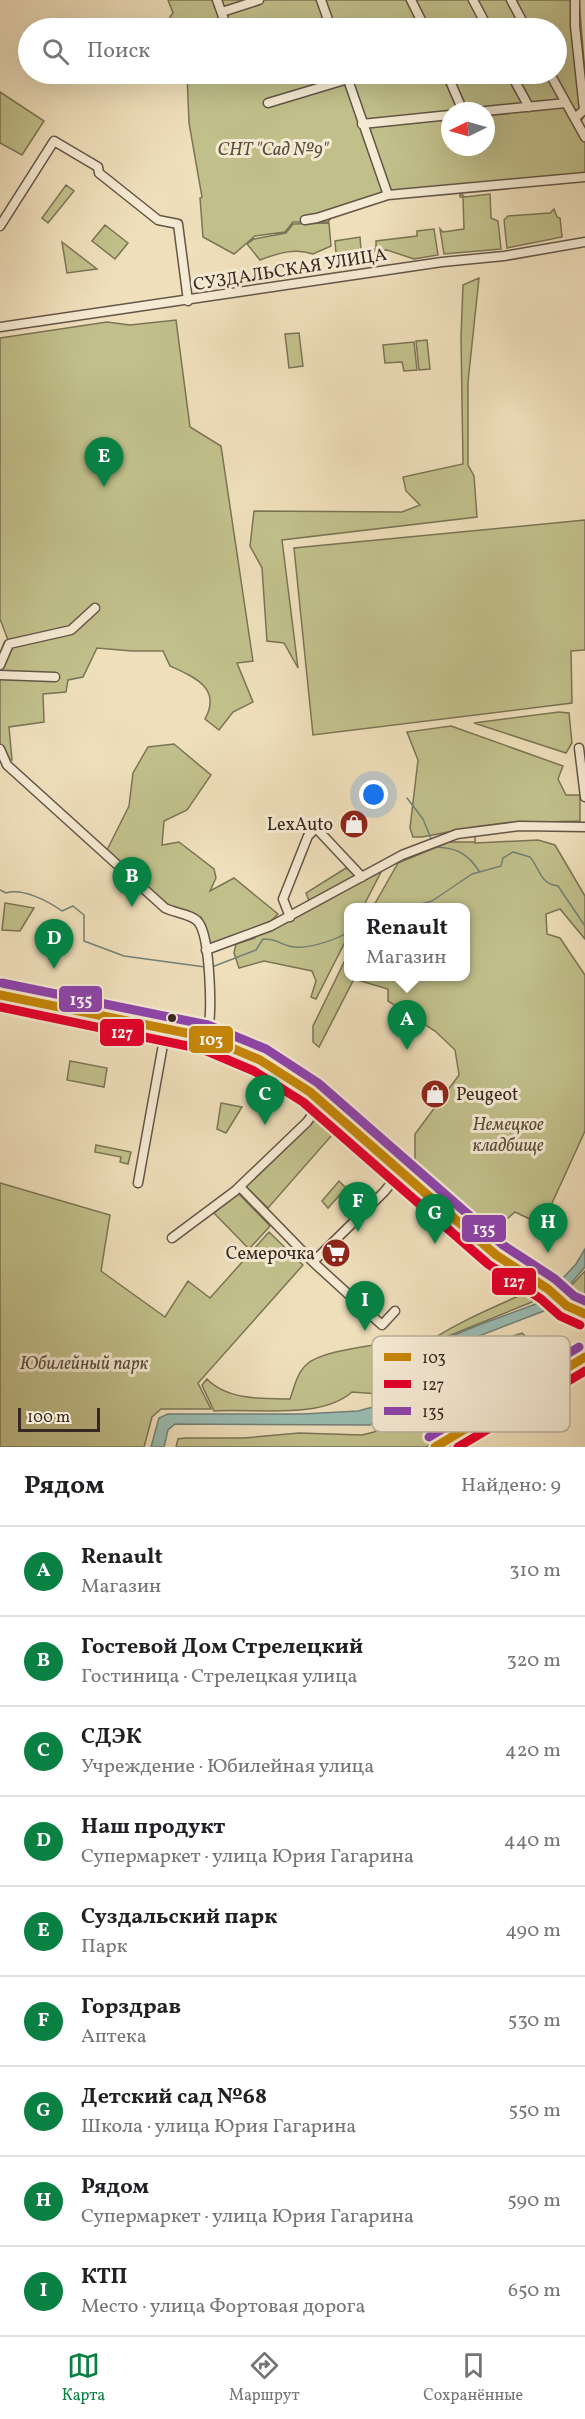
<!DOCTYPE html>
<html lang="ru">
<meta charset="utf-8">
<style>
body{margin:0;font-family:Vollkorn,serif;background:#f2f2f2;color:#202124}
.compass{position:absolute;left:441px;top:102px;width:54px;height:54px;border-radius:50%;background:#fff;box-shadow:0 6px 24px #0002;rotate:265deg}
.scale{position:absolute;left:18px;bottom:15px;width:82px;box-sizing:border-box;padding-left:6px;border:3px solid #352722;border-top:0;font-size:16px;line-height:21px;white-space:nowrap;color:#352722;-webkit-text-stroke:4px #f5ead3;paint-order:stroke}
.you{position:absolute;left:374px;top:795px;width:21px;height:21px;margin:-15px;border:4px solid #fff;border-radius:50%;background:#1a73e8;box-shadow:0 0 0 9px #1a73e833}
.badge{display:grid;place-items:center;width:39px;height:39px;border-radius:50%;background:#0b8043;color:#fff;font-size:20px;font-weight:700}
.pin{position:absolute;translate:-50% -50px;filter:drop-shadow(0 2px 3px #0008)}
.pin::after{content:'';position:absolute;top:32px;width:21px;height:18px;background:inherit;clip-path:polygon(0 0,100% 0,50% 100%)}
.popup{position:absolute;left:344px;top:903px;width:126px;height:78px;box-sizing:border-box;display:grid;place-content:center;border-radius:12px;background:#fff;filter:drop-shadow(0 2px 4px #0005);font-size:20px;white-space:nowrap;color:#757577}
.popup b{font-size:22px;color:#202124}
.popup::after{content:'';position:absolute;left:50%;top:100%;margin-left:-12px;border:12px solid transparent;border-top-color:#fff}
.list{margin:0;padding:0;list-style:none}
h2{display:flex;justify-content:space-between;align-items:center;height:78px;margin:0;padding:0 24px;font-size:26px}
h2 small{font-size:20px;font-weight:400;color:#757577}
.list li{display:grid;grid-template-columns:39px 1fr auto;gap:18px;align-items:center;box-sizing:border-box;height:90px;padding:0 24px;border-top:2px solid #e0e0e0}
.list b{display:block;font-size:22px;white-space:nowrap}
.list p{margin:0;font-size:20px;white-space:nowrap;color:#757577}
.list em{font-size:20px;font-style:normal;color:#757577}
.icon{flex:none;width:33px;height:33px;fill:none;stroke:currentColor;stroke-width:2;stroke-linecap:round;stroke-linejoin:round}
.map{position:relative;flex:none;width:585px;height:1447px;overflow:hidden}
.search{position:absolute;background:#fff;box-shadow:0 6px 24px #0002;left:18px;right:18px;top:18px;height:66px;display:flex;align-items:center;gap:15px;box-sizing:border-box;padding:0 21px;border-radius:33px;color:#757577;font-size:22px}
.sheet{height:888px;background:#fff}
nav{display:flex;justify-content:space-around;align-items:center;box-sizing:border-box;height:84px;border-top:2px solid #e0e0e0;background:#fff;font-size:16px;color:#757577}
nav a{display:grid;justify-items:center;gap:3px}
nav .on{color:#0b8043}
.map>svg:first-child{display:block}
</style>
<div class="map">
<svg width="585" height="1447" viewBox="0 0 585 1447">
<rect width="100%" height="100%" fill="#efdfbb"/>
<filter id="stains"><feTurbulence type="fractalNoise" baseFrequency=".00333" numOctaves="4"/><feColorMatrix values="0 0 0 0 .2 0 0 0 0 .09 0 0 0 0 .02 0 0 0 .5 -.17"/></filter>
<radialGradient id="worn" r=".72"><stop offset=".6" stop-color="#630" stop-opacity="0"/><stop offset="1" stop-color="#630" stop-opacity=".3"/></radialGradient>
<!-- green -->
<path fill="#c1c08b" stroke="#7b7456" stroke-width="1.5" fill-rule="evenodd" d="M168 0H579L585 74V115L581 121 585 130V176L372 200 335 212 328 222H293L285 232 255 236 234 254 203 237 200 198 202 197 189 123 187 74H556V28H174L170 17 173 13ZM450 111H486V147H450Z
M0 92 44 121 22 155 0 143Z
M66 185 74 191 48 223 42 218Z
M460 193 465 197 490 194 491 218 498 221 501 249 444 254 440 229 443 232 464 229 463 197H460Z
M554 209 557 217 560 218 562 237 507 248 504 220 508 216 550 213Z
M329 223 331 246 313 254C295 248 278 253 260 260L247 244 254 239 286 233 293 224Z
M105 225 128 243 115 259 92 241Z
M434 229 438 255 414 259 387 250 336 254 335 241 360 237 361 250 376 249V241L417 236V231Z
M62 242 97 269 67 273Z
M479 278 468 382V465L474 476 477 517 282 540 298 668 284 643 267 641 262 568 250 546 254 511 402 512 420 505 406 491 403 477 463 464 461 337 463 285Z
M176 320 190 427 221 446 253 661 237 663 253 702 233 712 219 730 205 719C222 688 194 677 170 666L163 651H132L97 648 83 677 68 680 66 692 43 694 44 722 9 727 12 760H0V653L5 641 8 640 0 619V338L107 322 130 325Z
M299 333 303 366 289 368 285 334Z
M427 340 430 369 419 370 416 341Z
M414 342 417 370 404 371 402 362 385 363 383 345Z
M585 520V650L571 651 572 703 313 735 294 548Z
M559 712 569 713 572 743 566 753 474 723Z
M451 726 563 766 558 779 566 795H580V821L513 823 475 827V843L538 840 555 845 585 896V939L560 909 546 914 547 934 560 938 585 975V1131L542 1225 515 1212 501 1224 494 1235 418 1168 415 1163V1134L459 1075 455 1050 435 1031 388 1001V989L354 979 319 1047 313 1042V1026L348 954V976H466V908L373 907 398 863 449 842H475V827L422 837H413L410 828 418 760 407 732Z
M174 744 211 775 187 810 164 821 162 845 179 842 214 869 216 878 210 891 234 878 278 914 270 922 252 930 255 937 312 908 306 893 346 868 364 880 381 872 363 907 348 908V936L316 999 311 997 316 981 312 971 264 961 239 968 234 953 236 944 255 938 252 930 210 944 201 917 167 907 107 850 129 806 133 773 148 747Z
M5 903 34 908 20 931 2 930Z
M70 1061 107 1068 104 1087 67 1080Z
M221 1103 242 1107 226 1133 217 1129Z
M315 1112H323L334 1122 332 1135 268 1208 244 1185Z
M96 1145 131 1152 128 1164 120 1162 121 1157 95 1152Z
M339 1181 346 1188 328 1208 322 1201Z
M0 1183 110 1215 101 1271 165 1317 188 1281 210 1298 269 1232 303 1265 198 1383 211 1409H161L152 1417 144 1447H0Z
M238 1193 270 1226 249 1249 214 1213Z
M585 1271V1298L576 1295 569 1288Z
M528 1292 532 1302 446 1337 426 1349 415 1365 379 1394 352 1392C320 1420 255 1408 214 1411L202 1385 207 1379C227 1400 263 1399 290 1399 294 1388 297 1373 306 1365 321 1350 375 1346 396 1341L403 1353 409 1355C445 1328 486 1310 528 1292Z
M522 1333 534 1345 553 1344 561 1360 529 1382 510 1376C472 1388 453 1400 440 1440L426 1447H176L178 1439 185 1438H244L299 1433 362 1435 374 1432 395 1421 448 1365 478 1348Z"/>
<!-- water -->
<path fill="#9abcb2" stroke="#728078" stroke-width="1.5" d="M585 1249V1267L549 1309 445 1349 426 1374 370 1425 175 1424 168 1430 164 1447H151L159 1418 168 1414H303L358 1411 373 1407 419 1367 429 1346 476 1326 541 1302 576 1264Z"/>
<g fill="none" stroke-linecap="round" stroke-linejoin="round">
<!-- stream -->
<path stroke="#728078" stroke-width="1.5" d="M407 798 423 819 432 841
M437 847C457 848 468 854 479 871
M0 890 6 893C23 888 48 901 62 911L73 906 84 915V941L124 956 205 967
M407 908 432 901 472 874 501 866 503 858 513 852 530 857C540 869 540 884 558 886L585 926
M212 967 256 950 263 939C278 939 277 943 289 946 304 951 336 940 348 932"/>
<!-- minor casing -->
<g stroke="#645548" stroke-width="11">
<path id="minor" d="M217 0 227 28
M321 0 331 28
M411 0 425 28
M473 0 488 28
M511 0 526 28
M222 12 259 0
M242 74 244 78
M346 74 388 195
M447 74 463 111
M511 74 529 107
M550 74 585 137
M268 103 348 79
M486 111 566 103
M575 118 584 110 575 26V0
M362 124 450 115
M305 220 317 218 388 195 585 177
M0 226 54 141 98 167 99 173 158 220 178 224 188 301
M0 327 442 262 504 256 585 242
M0 665 9 644 71 630 95 608
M0 675 55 677
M579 748 585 797
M0 749 7 765 165 908C174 913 193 914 199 923 210 939 213 1015 207 1034
M290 917 283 899 308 836 316 828 362 877
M206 950 271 926 402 855 457 834 519 826 585 827
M138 1183 166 1028
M240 1187 313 1262 382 1325 395 1311
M172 1238 235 1191 307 1122 324 1098
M313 1262 384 1192 401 1171"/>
</g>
<!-- major casing -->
<g stroke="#352722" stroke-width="14">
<path id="major" d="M0 995 206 1037 260 1060 310 1092 496 1255 548 1289 567 1306 585 1314
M47 996C100 1006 156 1012 208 1028 267 1046 316 1086 361 1126
M528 1267C547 1279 565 1298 585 1305
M435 1447 585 1357"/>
</g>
<!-- minor -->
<use href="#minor" stroke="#f5ead3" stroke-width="8"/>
<!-- major -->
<use href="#major" stroke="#e8c07e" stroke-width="10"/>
<!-- bus-1 casing -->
<g stroke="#f5ead3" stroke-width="14">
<path id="bus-1" d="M0 995 206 1037 260 1060 310 1092 496 1255 548 1289 567 1306 585 1314
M435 1447 585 1357"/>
</g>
<!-- bus-2 casing -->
<g stroke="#f5ead3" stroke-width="14">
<path id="bus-2" d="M0 1007 202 1049 254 1071 303 1102 488 1264 541 1299 560 1316 580 1325
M458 1447 585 1371"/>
</g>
<!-- bus-3 casing -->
<g stroke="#f5ead3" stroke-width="14">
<path id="bus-3" d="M2 983 208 1025 266 1049 318 1083 503 1245 555 1279 574 1296 585 1301
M429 1437 579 1347"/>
</g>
<!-- bus-1 -->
<use href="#bus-1" stroke="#c68608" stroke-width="9"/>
<!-- bus-2 -->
<use href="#bus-2" stroke="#e4002b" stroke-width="9"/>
<!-- bus-3 -->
<use href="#bus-3" stroke="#8e44ad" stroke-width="9"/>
</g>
<!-- icons -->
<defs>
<g id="shop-disc" transform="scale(1.5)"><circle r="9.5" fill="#8f2418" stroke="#f5ead3"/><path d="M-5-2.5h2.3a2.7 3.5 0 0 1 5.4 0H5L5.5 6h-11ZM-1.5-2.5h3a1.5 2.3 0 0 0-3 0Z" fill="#fff"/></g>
<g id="supermarket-disc" transform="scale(1.5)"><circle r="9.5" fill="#8f2418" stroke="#f5ead3"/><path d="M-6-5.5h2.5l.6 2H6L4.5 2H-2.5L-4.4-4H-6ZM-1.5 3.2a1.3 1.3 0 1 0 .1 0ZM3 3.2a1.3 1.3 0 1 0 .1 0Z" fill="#fff"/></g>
</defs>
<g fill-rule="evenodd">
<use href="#shop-disc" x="354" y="824"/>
<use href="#shop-disc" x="435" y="1094"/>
<use href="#supermarket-disc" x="336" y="1253"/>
</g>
<!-- markers -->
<circle fill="#352722" stroke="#f5ead3" stroke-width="2" cx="172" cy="1018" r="5"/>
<g text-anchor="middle" stroke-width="6" stroke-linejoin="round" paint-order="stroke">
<!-- park labels -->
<g font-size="18" font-style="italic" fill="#584d3c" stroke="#f5ead3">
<text x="273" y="155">СНТ "Сад №9"</text>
<text x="508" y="1130">Немецкое<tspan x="508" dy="21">кладбище</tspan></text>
<text x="84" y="1369">Юбилейный парк</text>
</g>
<!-- street labels -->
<g font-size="18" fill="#352722" stroke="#f5ead3">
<text transform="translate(290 269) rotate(-9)" y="6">СУЗДАЛЬСКАЯ УЛИЦА</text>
</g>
<!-- poi labels -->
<g font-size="18" fill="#352722" stroke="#f5ead3" text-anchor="end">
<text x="333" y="830">LexAuto</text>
<text x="456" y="1100" text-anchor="start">Peugeot</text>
<text x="315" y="1259">Семерочка</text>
</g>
</g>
<!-- legend -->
<rect x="372" y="1336" width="198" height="96" rx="9" fill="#f5ead3" stroke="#bbb09e" stroke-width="1.5"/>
<rect x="384" y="1353" width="27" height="8" fill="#c68608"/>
<rect x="384" y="1380" width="27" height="8" fill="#e4002b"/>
<rect x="384" y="1407" width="27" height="8" fill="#8e44ad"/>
<g font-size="16" fill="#352722">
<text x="422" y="1363">103</text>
<text x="422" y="1390">127</text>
<text x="422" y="1417">135</text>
</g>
<g stroke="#f5ead3" stroke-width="2">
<rect x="58" y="985" width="45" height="28" rx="6" fill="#8e44ad"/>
<rect x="99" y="1018" width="46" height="29" rx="6" fill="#e4002b"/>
<rect x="188" y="1025" width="46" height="29" rx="6" fill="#c68608"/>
<rect x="461" y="1214" width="46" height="29" rx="6" fill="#8e44ad"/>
<rect x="491" y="1267" width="46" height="29" rx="6" fill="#e4002b"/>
</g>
<g font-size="16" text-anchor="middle" font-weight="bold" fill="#fff">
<text x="81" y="1005">135</text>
<text x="122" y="1038">127</text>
<text x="211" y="1045">103</text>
<text x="484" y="1234">135</text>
<text x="514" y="1287">127</text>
</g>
<rect width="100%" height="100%" filter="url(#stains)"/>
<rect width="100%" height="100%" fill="url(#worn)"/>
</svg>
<svg class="compass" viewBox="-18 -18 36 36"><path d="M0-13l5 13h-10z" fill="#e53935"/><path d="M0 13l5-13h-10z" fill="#757577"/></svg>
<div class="scale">100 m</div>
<div class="you"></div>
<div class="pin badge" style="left:407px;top:1050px">A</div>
<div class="popup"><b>Renault</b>Магазин</div>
<div class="pin badge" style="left:132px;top:907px">B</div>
<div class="pin badge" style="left:265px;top:1125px">C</div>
<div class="pin badge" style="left:54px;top:969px">D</div>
<div class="pin badge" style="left:104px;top:487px">E</div>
<div class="pin badge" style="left:358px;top:1232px">F</div>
<div class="pin badge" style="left:435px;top:1244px">G</div>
<div class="pin badge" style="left:548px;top:1253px">H</div>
<div class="pin badge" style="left:365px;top:1331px">I</div>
<div class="search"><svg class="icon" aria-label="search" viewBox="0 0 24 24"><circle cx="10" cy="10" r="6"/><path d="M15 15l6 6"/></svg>Поиск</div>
</div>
<section class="sheet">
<h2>Рядом<small>Найдено: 9</small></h2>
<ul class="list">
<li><span class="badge">A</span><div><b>Renault</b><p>Магазин</p></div><em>310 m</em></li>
<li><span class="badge">B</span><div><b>Гостевой Дом Стрелецкий</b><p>Гостиница · Стрелецкая улица</p></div><em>320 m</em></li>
<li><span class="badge">C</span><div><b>СДЭК</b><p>Учреждение · Юбилейная улица</p></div><em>420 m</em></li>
<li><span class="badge">D</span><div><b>Наш продукт</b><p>Супермаркет · улица Юрия Гагарина</p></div><em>440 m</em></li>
<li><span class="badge">E</span><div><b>Суздальский парк</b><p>Парк</p></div><em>490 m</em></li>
<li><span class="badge">F</span><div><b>Горздрав</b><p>Аптека</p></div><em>530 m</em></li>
<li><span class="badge">G</span><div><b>Детский сад №68</b><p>Школа · улица Юрия Гагарина</p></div><em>550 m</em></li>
<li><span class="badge">H</span><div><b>Рядом</b><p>Супермаркет · улица Юрия Гагарина</p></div><em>590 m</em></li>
<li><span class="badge">I</span><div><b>КТП</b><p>Место · улица Фортовая дорога</p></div><em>650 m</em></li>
</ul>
</section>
<nav>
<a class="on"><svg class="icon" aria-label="map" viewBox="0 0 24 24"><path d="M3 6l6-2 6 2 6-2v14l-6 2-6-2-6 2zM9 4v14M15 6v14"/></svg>Карта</a>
<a><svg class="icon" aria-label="directions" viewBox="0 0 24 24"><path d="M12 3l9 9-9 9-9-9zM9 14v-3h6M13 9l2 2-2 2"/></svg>Маршрут</a>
<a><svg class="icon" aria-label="saved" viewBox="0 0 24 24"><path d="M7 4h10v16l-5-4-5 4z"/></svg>Сохранённые</a>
</nav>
